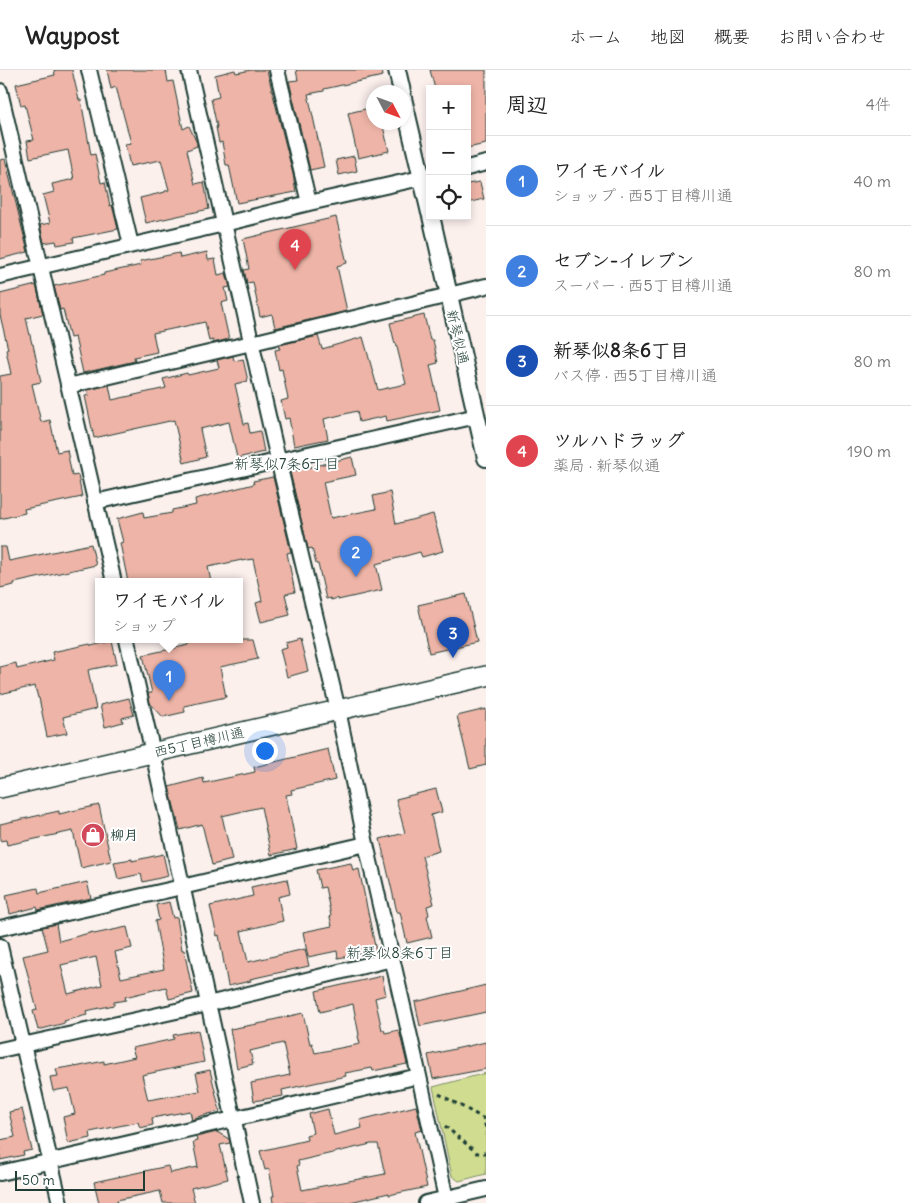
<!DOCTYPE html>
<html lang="ja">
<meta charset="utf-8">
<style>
body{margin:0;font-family:Delius,"Klee One",sans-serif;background:#f6f6f6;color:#222}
.controls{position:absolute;right:15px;top:15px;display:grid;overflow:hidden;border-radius:0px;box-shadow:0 2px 8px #0003}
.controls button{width:45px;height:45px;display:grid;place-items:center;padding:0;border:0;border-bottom:1px solid #e0e0e0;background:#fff;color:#222;font:25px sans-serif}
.compass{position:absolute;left:366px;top:15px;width:45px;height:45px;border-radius:50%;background:#fff;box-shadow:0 2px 8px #0003;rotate:131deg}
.scale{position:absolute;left:15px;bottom:12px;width:130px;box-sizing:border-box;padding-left:5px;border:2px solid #1f3d34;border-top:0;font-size:14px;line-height:18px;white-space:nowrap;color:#1f3d34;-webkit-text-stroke:4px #fff;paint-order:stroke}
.you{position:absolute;left:264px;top:680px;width:18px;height:18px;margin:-12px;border:4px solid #fff;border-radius:50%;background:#1a73e8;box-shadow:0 0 0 8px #1a73e833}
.badge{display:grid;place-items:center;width:32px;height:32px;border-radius:50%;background:#0f766e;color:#fff;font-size:16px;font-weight:700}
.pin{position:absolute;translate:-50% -41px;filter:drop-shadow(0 1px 2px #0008)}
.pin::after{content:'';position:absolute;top:26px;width:18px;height:15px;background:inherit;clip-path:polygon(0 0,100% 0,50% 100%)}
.popup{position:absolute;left:95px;top:508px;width:148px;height:65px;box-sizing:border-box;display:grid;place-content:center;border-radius:0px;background:#fff;filter:drop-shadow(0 1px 4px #0005);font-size:16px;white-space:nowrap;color:#767676}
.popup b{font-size:19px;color:#222}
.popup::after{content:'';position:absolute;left:50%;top:100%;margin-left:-10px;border:10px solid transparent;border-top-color:#fff}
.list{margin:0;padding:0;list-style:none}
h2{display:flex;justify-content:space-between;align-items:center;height:65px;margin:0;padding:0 20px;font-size:21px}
h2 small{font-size:16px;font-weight:400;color:#767676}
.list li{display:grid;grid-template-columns:32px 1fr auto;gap:15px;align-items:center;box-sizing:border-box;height:90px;padding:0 20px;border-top:1px solid #e0e0e0}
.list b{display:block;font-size:19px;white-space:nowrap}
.list p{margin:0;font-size:16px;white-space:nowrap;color:#767676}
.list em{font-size:16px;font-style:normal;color:#767676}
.icon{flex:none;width:28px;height:28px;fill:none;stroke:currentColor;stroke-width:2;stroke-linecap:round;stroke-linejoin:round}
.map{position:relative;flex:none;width:486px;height:1133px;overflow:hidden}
header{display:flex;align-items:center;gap:30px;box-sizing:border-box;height:70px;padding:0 25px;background:#fff;border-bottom:1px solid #e0e0e0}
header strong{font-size:24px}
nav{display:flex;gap:28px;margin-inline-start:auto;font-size:18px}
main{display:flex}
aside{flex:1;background:#fff}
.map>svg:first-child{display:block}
</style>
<header>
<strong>Waypost</strong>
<nav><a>ホーム</a><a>地図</a><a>概要</a><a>お問い合わせ</a></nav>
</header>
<main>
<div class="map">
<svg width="486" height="1133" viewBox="0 0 486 1133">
<rect width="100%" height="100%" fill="#fcf0ed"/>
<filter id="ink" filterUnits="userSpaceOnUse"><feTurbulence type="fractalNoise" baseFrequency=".02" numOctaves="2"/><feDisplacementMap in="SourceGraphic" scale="10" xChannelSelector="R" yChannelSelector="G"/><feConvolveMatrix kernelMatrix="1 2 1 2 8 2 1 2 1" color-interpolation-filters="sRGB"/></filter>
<g filter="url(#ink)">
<!-- green -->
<path fill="#d0dd90" stroke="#788d62" d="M486 1003V1104L459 1111 452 1106 433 1017Z"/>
<!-- building -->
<path fill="#eeb4a7" stroke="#1f3d34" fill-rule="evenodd" d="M54 0H72L79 30H81L91 85 95 84 101 113 105 112 110 136 112 135 118 159 73 168 74 172 57 175 56 171 44 173 40 155 50 153 43 125 54 122 52 114 74 109 68 80 30 88 27 71 34 70 25 35 21 36 16 14 55 5Z
M107 0H166L168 12 173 11 183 59 189 56 197 73V76L187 80 195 114 204 112 209 139 146 153 140 128 165 122V121L169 120 161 90 130 96 125 74 131 73 116 17 111 19Z
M235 0 236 3 251 0H267L293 104 296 122 237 133 229 95H226L222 72 219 73 216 57H217L211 29 219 27 215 5Z
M296 0H382L383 6 324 19V21L308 24 324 97 310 100 289 11 298 10Z
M430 0H486V74L467 78V19H435Z
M374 37V52H382L389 81 358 88 348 43Z
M354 86 357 101 339 105 336 90Z
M5 89 28 182 0 189V90Z
M480 112 484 129 467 133V114Z
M336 147 347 193 337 196 347 241 275 258 272 244 260 247 253 212 247 213 244 200 249 199 243 169Z
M207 182 208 190 215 189 218 205 226 203 230 217 225 218 228 231 221 233 229 269 213 273V270L209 271 205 252 153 263 157 282 134 287 135 291 83 303 75 267 70 268 63 239 60 240 54 216 104 205V203L141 195 140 191 179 183 180 188Z
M36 215 43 244 26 248 32 274H33L41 312 32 314 41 352 50 350 57 382 67 380 72 406 78 405 82 427 24 439 25 443 0 449V306L11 304 6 280 8 279 0 245V224Z
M424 245 430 270H433L438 293 430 295 440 340 387 351 386 346 359 352 357 341 324 349 328 369 294 376 289 348 285 349 281 331 288 329 282 299 279 300 275 280 280 279 279 275 318 266 322 279 363 267 378 320 406 314 396 273 395 274 390 253Z
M233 286 234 291 243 289 248 311 235 314 244 354 248 353 250 363 260 361 264 382 237 388 229 352 200 359 206 387 184 393 174 350 94 368 85 326 89 325 87 320 109 315 112 330 166 318 163 309 187 303 188 305 219 298 217 290Z
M352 387 356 405 323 412 331 448 376 439 373 426 390 422 396 454 433 444 443 481 422 487 420 482 376 494 382 520 338 530V528L331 530 330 528 326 529 318 494H316L312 478 308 479 290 402Z
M273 407 291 482 287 483 295 522 285 524 290 545 261 552 256 533 262 531 253 489 242 491V490L208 497 211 512H128L120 473 123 472 117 449 143 442 144 448 172 443V440L196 435 195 429 254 414 253 411Z
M91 474 96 495 14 513V515L0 518V477H6L9 491Z
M466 524 477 572 429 583 418 535Z
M300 569 308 601 287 607 280 579 287 577 286 573Z
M188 570H253L258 589 220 597 226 627 184 636 185 642 163 647 150 633 148 623H152L143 585 189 575Z
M112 571 117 594 88 600 96 639 63 647 67 663 47 667 39 628H38L35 616 0 624V597L16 593 17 599 54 590 52 582 90 574 91 576Z
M129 628 134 645 122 648 123 652 105 657 100 635Z
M486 639V695L470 699 457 646Z
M328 679 335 710 291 720 292 724 286 725 297 779 271 785 261 737 222 746 232 790 212 795 202 754 180 760 169 717 203 708 204 713 255 702 254 697Z
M436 719 442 742 431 745 439 781 422 786 434 834 427 836 429 845 427 846 432 867 407 873 400 842H397L380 769 405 763 396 729Z
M99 735 111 791 81 798 73 761 7 775 6 770 0 771V754L59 741V744Z
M163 784 168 806 143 812 141 804 118 809 114 792 132 789V791Z
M351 793 353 801 359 799 376 881 338 888 337 881 308 887 303 862 332 856 330 847 331 846 325 817 320 818 316 800Z
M287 809 290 824 278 827 283 851 241 861 248 892 305 879 309 896 250 909 251 911 228 916 219 865 217 866 210 836 253 826 251 817Z
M87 812 91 828 38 840 37 837 10 844 6 825 38 818 39 823Z
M169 832 173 848 177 847 182 880H184L193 923 169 929 166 917 125 927 126 930 114 932V935L86 941 87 945 64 951 65 953 38 960 33 941 37 940 23 886 48 880 42 857 56 854 59 871 93 862 94 864 127 857 132 878 115 882 121 908 164 899 155 851 159 850 156 835ZM96 887 102 915 68 924 61 895Z
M382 906 386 925 375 928 382 960 384 959 385 963 399 960 407 994 373 1001 372 998 345 1003 346 1006 282 1020 283 1026 254 1031 251 1013 290 1005 283 973 250 981 253 994 237 998 230 959 268 952V951L303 943 310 974 312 973 315 983 360 974 358 966 359 965 353 934 320 942 316 921Z
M486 915V942L420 956 415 932Z
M198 960 204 992 142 1005 148 1030 200 1021 196 1003 210 1000 220 1041 194 1048 196 1049 192 1050 190 1041 152 1048 153 1055 140 1058 138 1052 90 1062 91 1068 68 1073 63 1047 75 1044 69 1018 53 1021 50 1007 58 1006 56 999 75 996V997L104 991V994L135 987 132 978 174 969 173 965Z
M486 972V999L433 1009 428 985Z
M416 1036 422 1060 415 1062 427 1117 389 1125V1123L346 1133H273L272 1126H274L269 1099 265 1100 260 1081 307 1070 306 1065 313 1063 309 1044 328 1039 334 1065 362 1058 360 1050ZM371 1074H378L385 1104 302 1120 297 1096 299 1095 298 1091Z
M22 1039 32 1080 23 1082 24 1085 0 1090V1070L15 1067 9 1042Z
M217 1062 229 1069 230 1073 220 1075 228 1109 191 1118 195 1133H163L160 1121 117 1130 118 1133H99L94 1112 168 1096 170 1103 198 1097 193 1072 197 1071 196 1067Z"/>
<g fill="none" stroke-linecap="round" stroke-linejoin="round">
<!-- minor casing -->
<g stroke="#1f3d34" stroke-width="18">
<path id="minor" d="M89 0 131 175
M189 0 280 398 338 640 366 774 419 1006 447 1133
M277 0 309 133
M0 21 114 512
M467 98 486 93
M0 206 224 154 309 133 430 106
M68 316 260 271 486 216
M95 432 477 346
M127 570 153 683 252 1133
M0 858 182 817 366 774
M0 876 60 1133
M0 980 208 934 392 889
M0 1103 419 1006
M426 1133 486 1119"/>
</g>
<!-- tertiary casing -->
<g stroke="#1f3d34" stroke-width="20">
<path id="tertiary" d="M397 0 402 22
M403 28 430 143
M431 146 486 388"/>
</g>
<!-- secondary casing -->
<g stroke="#1f3d34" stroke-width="22">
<path id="secondary" d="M0 718 486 606"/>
</g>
<!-- path -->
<path stroke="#1f3d34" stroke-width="3" stroke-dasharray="4 4" stroke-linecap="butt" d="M439 1024 483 1048 486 1058
M445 1056 477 1083H486"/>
<!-- minor -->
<use href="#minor" stroke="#fff" stroke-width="14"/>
<!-- tertiary -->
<use href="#tertiary" stroke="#fff" stroke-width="16"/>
<!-- secondary -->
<use href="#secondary" stroke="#fff" stroke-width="19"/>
</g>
</g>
<!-- icons -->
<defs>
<g id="shop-disc" transform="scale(1.25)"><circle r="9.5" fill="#d1495b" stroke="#fff"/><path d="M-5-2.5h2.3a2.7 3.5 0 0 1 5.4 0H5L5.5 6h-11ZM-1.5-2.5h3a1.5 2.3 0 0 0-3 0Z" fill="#fff"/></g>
</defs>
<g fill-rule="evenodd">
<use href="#shop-disc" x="93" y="765"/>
</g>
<g text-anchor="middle" stroke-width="4" stroke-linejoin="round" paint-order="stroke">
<!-- street labels -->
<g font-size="14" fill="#1f3d34" stroke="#fff">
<text transform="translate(458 267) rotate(77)" y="5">新琴似通</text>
<text transform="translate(199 672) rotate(-13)" y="5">西5丁目樽川通</text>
</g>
<!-- poi labels -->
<g font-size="14" font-weight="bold" fill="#1f3d34" stroke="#fff" text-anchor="start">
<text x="110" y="770">柳月</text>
</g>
<!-- neighbourhood labels -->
<g font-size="15" fill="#1f3d34" stroke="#fff">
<text x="287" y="399">新琴似7条6丁目</text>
<text x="400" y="888">新琴似8条6丁目</text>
</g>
</g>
</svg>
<div class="controls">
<button>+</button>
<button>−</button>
<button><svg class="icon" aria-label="locate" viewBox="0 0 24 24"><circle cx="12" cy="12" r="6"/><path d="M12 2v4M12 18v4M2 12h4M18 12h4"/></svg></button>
</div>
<svg class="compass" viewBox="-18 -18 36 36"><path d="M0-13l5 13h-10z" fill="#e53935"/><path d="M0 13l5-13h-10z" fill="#767676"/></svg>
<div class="scale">50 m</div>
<div class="you"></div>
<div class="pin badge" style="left:169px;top:631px;background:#3f7fe0">1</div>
<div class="popup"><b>ワイモバイル</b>ショップ</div>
<div class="pin badge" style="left:356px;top:507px;background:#3f7fe0">2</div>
<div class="pin badge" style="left:453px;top:588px;background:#1a4fb4">3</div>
<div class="pin badge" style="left:295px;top:200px;background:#e0444e">4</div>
</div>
<aside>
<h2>周辺<small>4件</small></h2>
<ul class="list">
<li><span class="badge" style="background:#3f7fe0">1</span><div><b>ワイモバイル</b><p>ショップ · 西5丁目樽川通</p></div><em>40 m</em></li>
<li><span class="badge" style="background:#3f7fe0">2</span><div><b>セブン-イレブン</b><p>スーパー · 西5丁目樽川通</p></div><em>80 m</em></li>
<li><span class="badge" style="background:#1a4fb4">3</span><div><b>新琴似8条6丁目</b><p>バス停 · 西5丁目樽川通</p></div><em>80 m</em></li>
<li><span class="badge" style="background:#e0444e">4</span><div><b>ツルハドラッグ</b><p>薬局 · 新琴似通</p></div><em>190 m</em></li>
</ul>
</aside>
</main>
